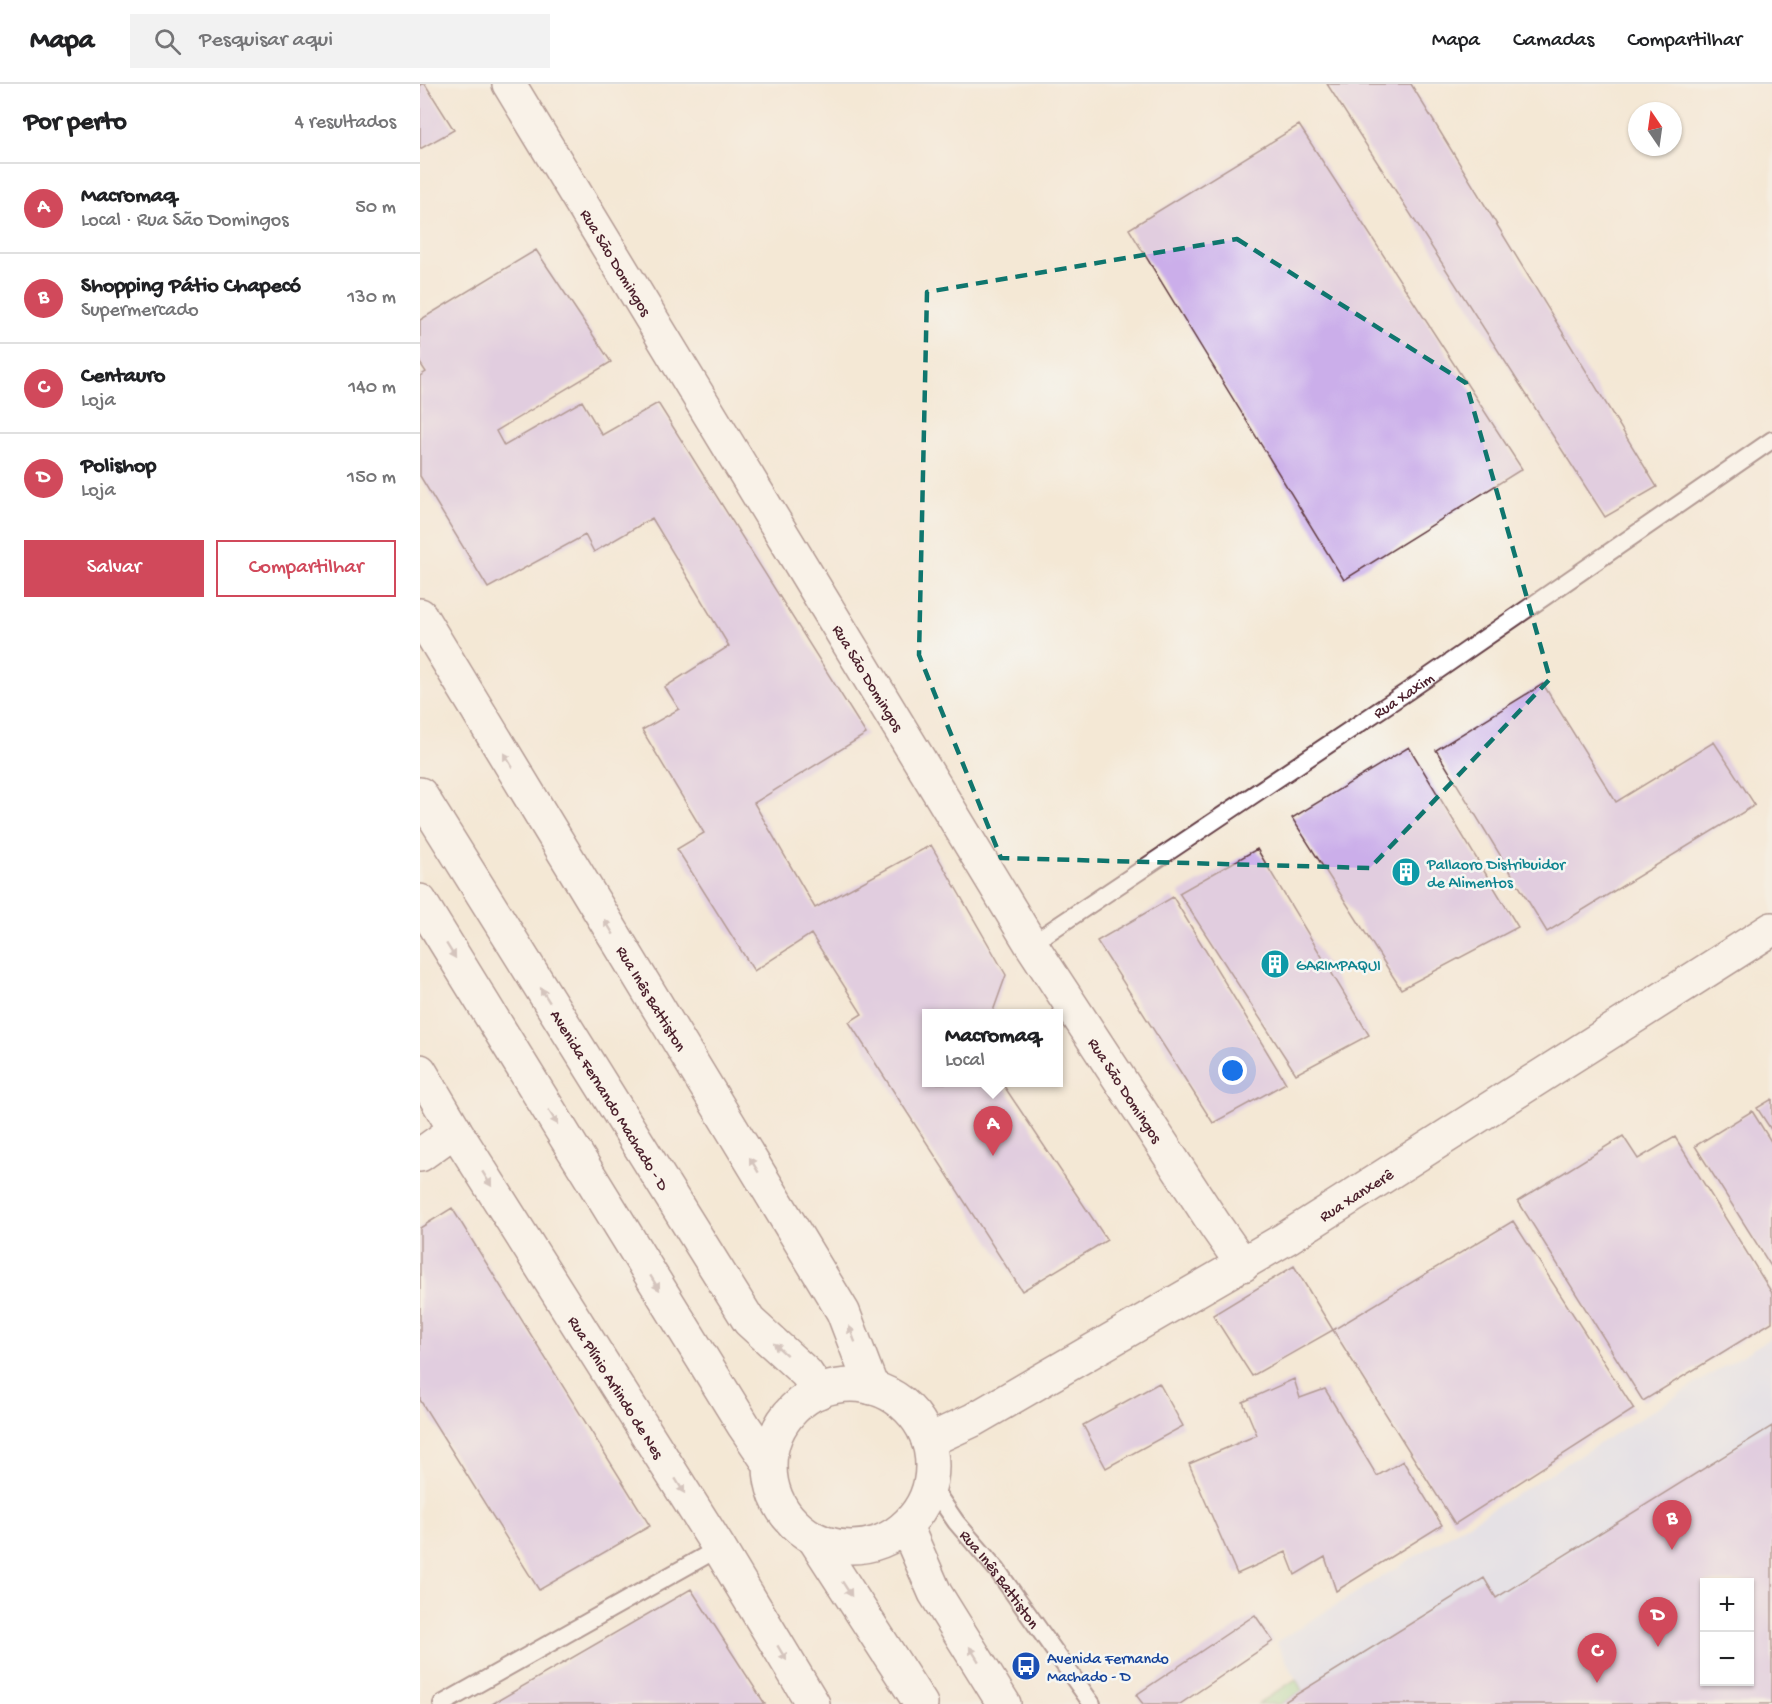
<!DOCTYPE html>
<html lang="pt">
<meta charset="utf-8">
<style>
body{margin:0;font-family:"Gochi Hand",sans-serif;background:#f2f2f2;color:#202124}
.controls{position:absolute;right:18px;bottom:18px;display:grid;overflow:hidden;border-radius:0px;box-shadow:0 2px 4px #0004}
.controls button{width:54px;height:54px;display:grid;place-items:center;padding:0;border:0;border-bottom:2px solid #e0e0e0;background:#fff;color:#202124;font:30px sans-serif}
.compass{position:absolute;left:1208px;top:18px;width:54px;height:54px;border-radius:50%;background:#fff;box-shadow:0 2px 4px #0004;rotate:347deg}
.you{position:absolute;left:813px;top:987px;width:21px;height:21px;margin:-15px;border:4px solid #fff;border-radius:50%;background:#1a73e8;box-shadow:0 0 0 9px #1a73e833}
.badge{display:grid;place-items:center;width:39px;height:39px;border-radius:50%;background:#d1495b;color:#fff;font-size:20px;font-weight:700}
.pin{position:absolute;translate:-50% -50px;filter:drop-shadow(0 2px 3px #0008)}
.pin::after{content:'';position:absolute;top:32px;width:21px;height:18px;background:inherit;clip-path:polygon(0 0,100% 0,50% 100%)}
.popup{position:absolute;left:502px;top:925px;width:141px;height:78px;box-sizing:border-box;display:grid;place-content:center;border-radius:0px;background:#fff;filter:drop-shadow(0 2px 4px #0005);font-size:20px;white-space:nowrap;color:#757577}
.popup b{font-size:22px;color:#202124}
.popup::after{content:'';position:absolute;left:50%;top:100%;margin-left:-12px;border:12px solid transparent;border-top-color:#fff}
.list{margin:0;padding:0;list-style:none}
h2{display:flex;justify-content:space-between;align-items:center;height:78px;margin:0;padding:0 24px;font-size:26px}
h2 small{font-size:20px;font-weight:400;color:#757577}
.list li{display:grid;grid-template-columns:39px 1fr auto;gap:18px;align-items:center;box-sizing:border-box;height:90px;padding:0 24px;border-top:2px solid #e0e0e0}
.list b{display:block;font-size:22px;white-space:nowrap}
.list p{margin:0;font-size:20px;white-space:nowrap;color:#757577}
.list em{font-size:20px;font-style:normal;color:#757577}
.actions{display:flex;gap:12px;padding:18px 24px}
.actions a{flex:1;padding:14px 0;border:2px solid #d1495b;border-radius:0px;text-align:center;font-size:21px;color:#d1495b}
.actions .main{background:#d1495b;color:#fff}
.icon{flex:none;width:33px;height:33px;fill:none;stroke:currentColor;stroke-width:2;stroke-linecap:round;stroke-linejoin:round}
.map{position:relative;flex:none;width:1352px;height:1620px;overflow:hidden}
header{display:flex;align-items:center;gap:36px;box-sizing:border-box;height:84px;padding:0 30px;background:#fff;border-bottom:2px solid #e0e0e0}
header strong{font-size:28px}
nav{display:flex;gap:33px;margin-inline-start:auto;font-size:21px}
.search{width:420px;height:54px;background:#f2f2f2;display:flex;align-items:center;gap:15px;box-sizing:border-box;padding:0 21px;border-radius:0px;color:#757577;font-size:22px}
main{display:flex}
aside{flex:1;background:#fff}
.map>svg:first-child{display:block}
</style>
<header>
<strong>Mapa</strong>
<div class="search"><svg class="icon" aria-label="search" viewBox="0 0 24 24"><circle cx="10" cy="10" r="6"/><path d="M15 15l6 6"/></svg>Pesquisar aqui</div>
<nav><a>Mapa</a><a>Camadas</a><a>Compartilhar</a></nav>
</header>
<main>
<aside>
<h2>Por perto<small>4 resultados</small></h2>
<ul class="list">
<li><span class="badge">A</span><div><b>Macromaq</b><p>Local · Rua São Domingos</p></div><em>50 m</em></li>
<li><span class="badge">B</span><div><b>Shopping Pátio Chapecó</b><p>Supermercado</p></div><em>130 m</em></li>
<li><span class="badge">C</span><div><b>Centauro</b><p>Loja</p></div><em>140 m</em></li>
<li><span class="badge">D</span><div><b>Polishop</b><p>Loja</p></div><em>150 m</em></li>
</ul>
<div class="actions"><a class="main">Salvar</a><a>Compartilhar</a></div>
</aside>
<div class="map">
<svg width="1352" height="1620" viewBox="0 0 1352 1620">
<rect width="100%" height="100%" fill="#f6f6f2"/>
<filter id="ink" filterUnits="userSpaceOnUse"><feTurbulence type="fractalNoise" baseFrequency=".0167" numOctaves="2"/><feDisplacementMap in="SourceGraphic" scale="12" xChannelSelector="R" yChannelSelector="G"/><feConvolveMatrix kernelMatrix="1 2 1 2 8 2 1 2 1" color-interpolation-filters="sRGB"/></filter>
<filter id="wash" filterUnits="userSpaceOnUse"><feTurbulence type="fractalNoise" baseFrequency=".008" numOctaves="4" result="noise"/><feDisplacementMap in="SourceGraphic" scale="24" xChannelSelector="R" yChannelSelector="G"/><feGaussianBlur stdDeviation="1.35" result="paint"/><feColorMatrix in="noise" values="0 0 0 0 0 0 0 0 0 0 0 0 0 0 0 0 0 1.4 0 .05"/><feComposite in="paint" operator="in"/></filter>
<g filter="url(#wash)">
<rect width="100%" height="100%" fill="#f4e8d5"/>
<!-- built -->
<path fill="#d3d9f9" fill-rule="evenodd" d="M1352 1253V1620H838L876 1595 856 1558ZM1284 1498H1330V1598H1284Z"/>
<!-- green -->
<path fill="#92d68e" stroke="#6e7a5c" stroke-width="1.5" d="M876 1595 882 1607 861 1620H838Z"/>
<g id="blocks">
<!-- building -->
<path fill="#cbaeea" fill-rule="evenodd" d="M0 0H5L34 46 0 65Z
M907 0H991L1237 403 1185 433Z
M879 41 1102 385 924 496 709 145Z
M116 166 191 278 76 347 84 362 162 317 182 351 238 319 446 650 334 719 395 824 511 761 586 891 572 930H507V999H582L687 1156 602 1207 429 938 442 930 391 850 334 887 257 765 284 749 222 646 259 625 245 603 309 562 232 434 174 468 165 451 68 504 0 392V292L6 288 0 279V236Z
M1123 600 1196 718 1294 658 1335 721 1127 848 1016 666Z
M989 663 1098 843 981 905 872 734Z
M837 765 949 951 876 990 759 809Z
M753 813 866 999 793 1039 677 857Z
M1352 1015V1047L1337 1024Z
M1332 1027 1352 1059V1184L1275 1062Z
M1203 1052 1218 1075 1255 1053 1352 1209V1238L1223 1317 1098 1117Z
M32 1124 230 1442 119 1506 0 1316V1144Z
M1093 1137 1214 1325 1035 1440 913 1246Z
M874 1182 913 1246 832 1292 793 1231Z
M874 1295 880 1314 905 1305 957 1392 983 1377 1022 1441 916 1507 905 1473 875 1491 866 1468 817 1490 769 1380 837 1351 823 1318Z
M739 1299 763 1342 686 1384 663 1341Z
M1352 1342V1620H861L1064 1494 1076 1514ZM1284 1498H1330V1598H1284Z
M271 1505 345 1620H72Z
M835 1531 853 1557 760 1620H723L716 1611Z"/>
</g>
</g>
<g filter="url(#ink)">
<use href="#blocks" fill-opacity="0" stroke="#643d44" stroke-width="1.5"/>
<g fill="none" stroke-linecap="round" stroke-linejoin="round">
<!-- service casing -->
<g stroke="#643d44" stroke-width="20">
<g id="service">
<path id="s1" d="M611 860 988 607 1352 356"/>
<path id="s2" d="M510 1400 536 1438 577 1486 672 1620"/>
<path d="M22 1620 299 1464"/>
</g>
</g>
<!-- minor casing -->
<g stroke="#643d44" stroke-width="36">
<path id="minor" d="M0 1071 35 1046"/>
</g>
<!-- tertiary casing -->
<g stroke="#643d44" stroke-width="36">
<g id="tertiary">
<path id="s3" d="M89 0 611 860 795 1141 823 1181"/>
<path id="s4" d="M508 1357 553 1336 865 1155 1352 845"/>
</g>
</g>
<!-- secondary casing -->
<g stroke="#643d44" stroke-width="36">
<g id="secondary">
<path id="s5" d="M0 531 423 1228 452 1304"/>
<path id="s6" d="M0 987 35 1046 299 1464 393 1620"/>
</g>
</g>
<!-- primary casing -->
<g stroke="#643d44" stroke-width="36">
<g id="primary">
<path id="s7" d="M0 710 329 1237 386 1289 399 1308"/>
<path d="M0 817 324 1342 349 1379"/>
<circle cx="431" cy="1382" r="81"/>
<path d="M486 1442 515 1509 584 1620"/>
<path d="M395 1456 501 1620"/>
</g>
</g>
<!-- service -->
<use href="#service" stroke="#fff" stroke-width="16"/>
<!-- minor -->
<use href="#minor" stroke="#fff" stroke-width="33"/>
<!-- tertiary -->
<use href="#tertiary" stroke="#fff" stroke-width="33"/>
<!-- secondary -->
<use href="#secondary" stroke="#fff" stroke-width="33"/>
<!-- primary -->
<use href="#primary" stroke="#fff" stroke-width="33"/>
</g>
<!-- one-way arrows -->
<defs><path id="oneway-solid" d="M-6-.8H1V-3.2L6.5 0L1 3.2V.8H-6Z" transform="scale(1.5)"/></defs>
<g fill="#ae9aa0">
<use href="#oneway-solid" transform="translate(88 676) rotate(-121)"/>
<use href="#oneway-solid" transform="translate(189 843) rotate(-121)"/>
<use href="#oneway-solid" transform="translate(31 867) rotate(58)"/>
<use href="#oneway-solid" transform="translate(125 911) rotate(-122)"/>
<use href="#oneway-solid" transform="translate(133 1033) rotate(58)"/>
<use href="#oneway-solid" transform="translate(334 1081) rotate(-121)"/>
<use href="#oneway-solid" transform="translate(67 1095) rotate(58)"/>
<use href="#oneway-solid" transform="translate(235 1199) rotate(58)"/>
<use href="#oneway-solid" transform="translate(432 1250) rotate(-111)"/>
<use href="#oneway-solid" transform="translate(360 1265) rotate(-138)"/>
<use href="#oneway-solid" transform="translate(260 1402) rotate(58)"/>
<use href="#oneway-solid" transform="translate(427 1505) rotate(57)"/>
<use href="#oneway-solid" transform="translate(362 1569) rotate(59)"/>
<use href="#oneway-solid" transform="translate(554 1570) rotate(-122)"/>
</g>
</g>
<!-- marked area -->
<path d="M0 0H1352V1620H0ZM817 155 1046 299 1130 595 950 784 581 774 499 571 507 208Z" fill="#f4e8d5" fill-opacity=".55" fill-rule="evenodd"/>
<path fill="none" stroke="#0f766e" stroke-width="4.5" stroke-dasharray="12 8" stroke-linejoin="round" d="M817 155 1046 299 1130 595 950 784 581 774 499 571 507 208Z"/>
<!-- icons -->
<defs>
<g id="building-disc" transform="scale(1.5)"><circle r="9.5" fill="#0f9aa8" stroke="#f6f6f2"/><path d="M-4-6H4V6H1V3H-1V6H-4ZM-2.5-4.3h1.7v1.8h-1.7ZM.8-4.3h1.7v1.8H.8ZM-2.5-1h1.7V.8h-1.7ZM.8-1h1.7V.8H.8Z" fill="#fff"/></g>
<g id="bus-disc" transform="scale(1.5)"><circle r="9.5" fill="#1a4fb4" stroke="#f6f6f2"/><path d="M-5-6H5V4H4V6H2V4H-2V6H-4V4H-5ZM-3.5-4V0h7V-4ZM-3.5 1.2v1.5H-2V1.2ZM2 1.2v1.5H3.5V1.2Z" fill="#fff"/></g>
</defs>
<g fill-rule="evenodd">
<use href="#building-disc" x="986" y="788"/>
<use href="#building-disc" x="855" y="880"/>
<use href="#bus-disc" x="606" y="1582"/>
</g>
<g text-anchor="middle" stroke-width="5" stroke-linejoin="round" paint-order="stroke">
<!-- street labels -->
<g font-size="16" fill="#4a1f2b" stroke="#f6f6f2">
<text dy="6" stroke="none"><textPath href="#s3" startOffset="208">Rua São Domingos</textPath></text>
<text dy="6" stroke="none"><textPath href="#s3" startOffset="694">Rua São Domingos</textPath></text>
<text dy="6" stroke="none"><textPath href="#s1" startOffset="448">Rua Xaxim</textPath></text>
<text dy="6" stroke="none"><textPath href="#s5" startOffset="448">Rua Inês Battiston</textPath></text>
<text dy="6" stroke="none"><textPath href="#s3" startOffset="1180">Rua São Domingos</textPath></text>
<text dy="6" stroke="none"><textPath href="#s7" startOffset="360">Avenida Fernando Machado - D</textPath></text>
<text dy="6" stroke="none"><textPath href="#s4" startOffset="494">Rua Xanxerê</textPath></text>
<text dy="6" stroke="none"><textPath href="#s6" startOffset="372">Rua Plínio Arlindo de Nes</textPath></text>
<text dy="6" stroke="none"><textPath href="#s2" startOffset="118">Rua Inês Battiston</textPath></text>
</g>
<!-- culture labels -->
<g font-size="16" fill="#0d838f" stroke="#f6f6f2" text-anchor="start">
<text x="1007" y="785">Pallaoro Distribuidor<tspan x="1007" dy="18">de Alimentos</tspan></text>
<text x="876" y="886">GARIMPAQUI</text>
</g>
<!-- transit labels -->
<g font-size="16" fill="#164399" stroke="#f6f6f2" text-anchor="start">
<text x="627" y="1579">Avenida Fernando<tspan x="627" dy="18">Machado - D</tspan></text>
</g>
</g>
</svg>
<div class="controls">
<button>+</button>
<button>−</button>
</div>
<svg class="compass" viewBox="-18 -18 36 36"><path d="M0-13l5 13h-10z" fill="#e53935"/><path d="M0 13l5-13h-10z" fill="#757577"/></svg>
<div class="you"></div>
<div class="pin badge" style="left:573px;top:1072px">A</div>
<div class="popup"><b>Macromaq</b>Local</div>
<div class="pin badge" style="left:1252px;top:1466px">B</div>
<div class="pin badge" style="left:1177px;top:1599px">C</div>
<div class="pin badge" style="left:1238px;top:1563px">D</div>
</div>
</main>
